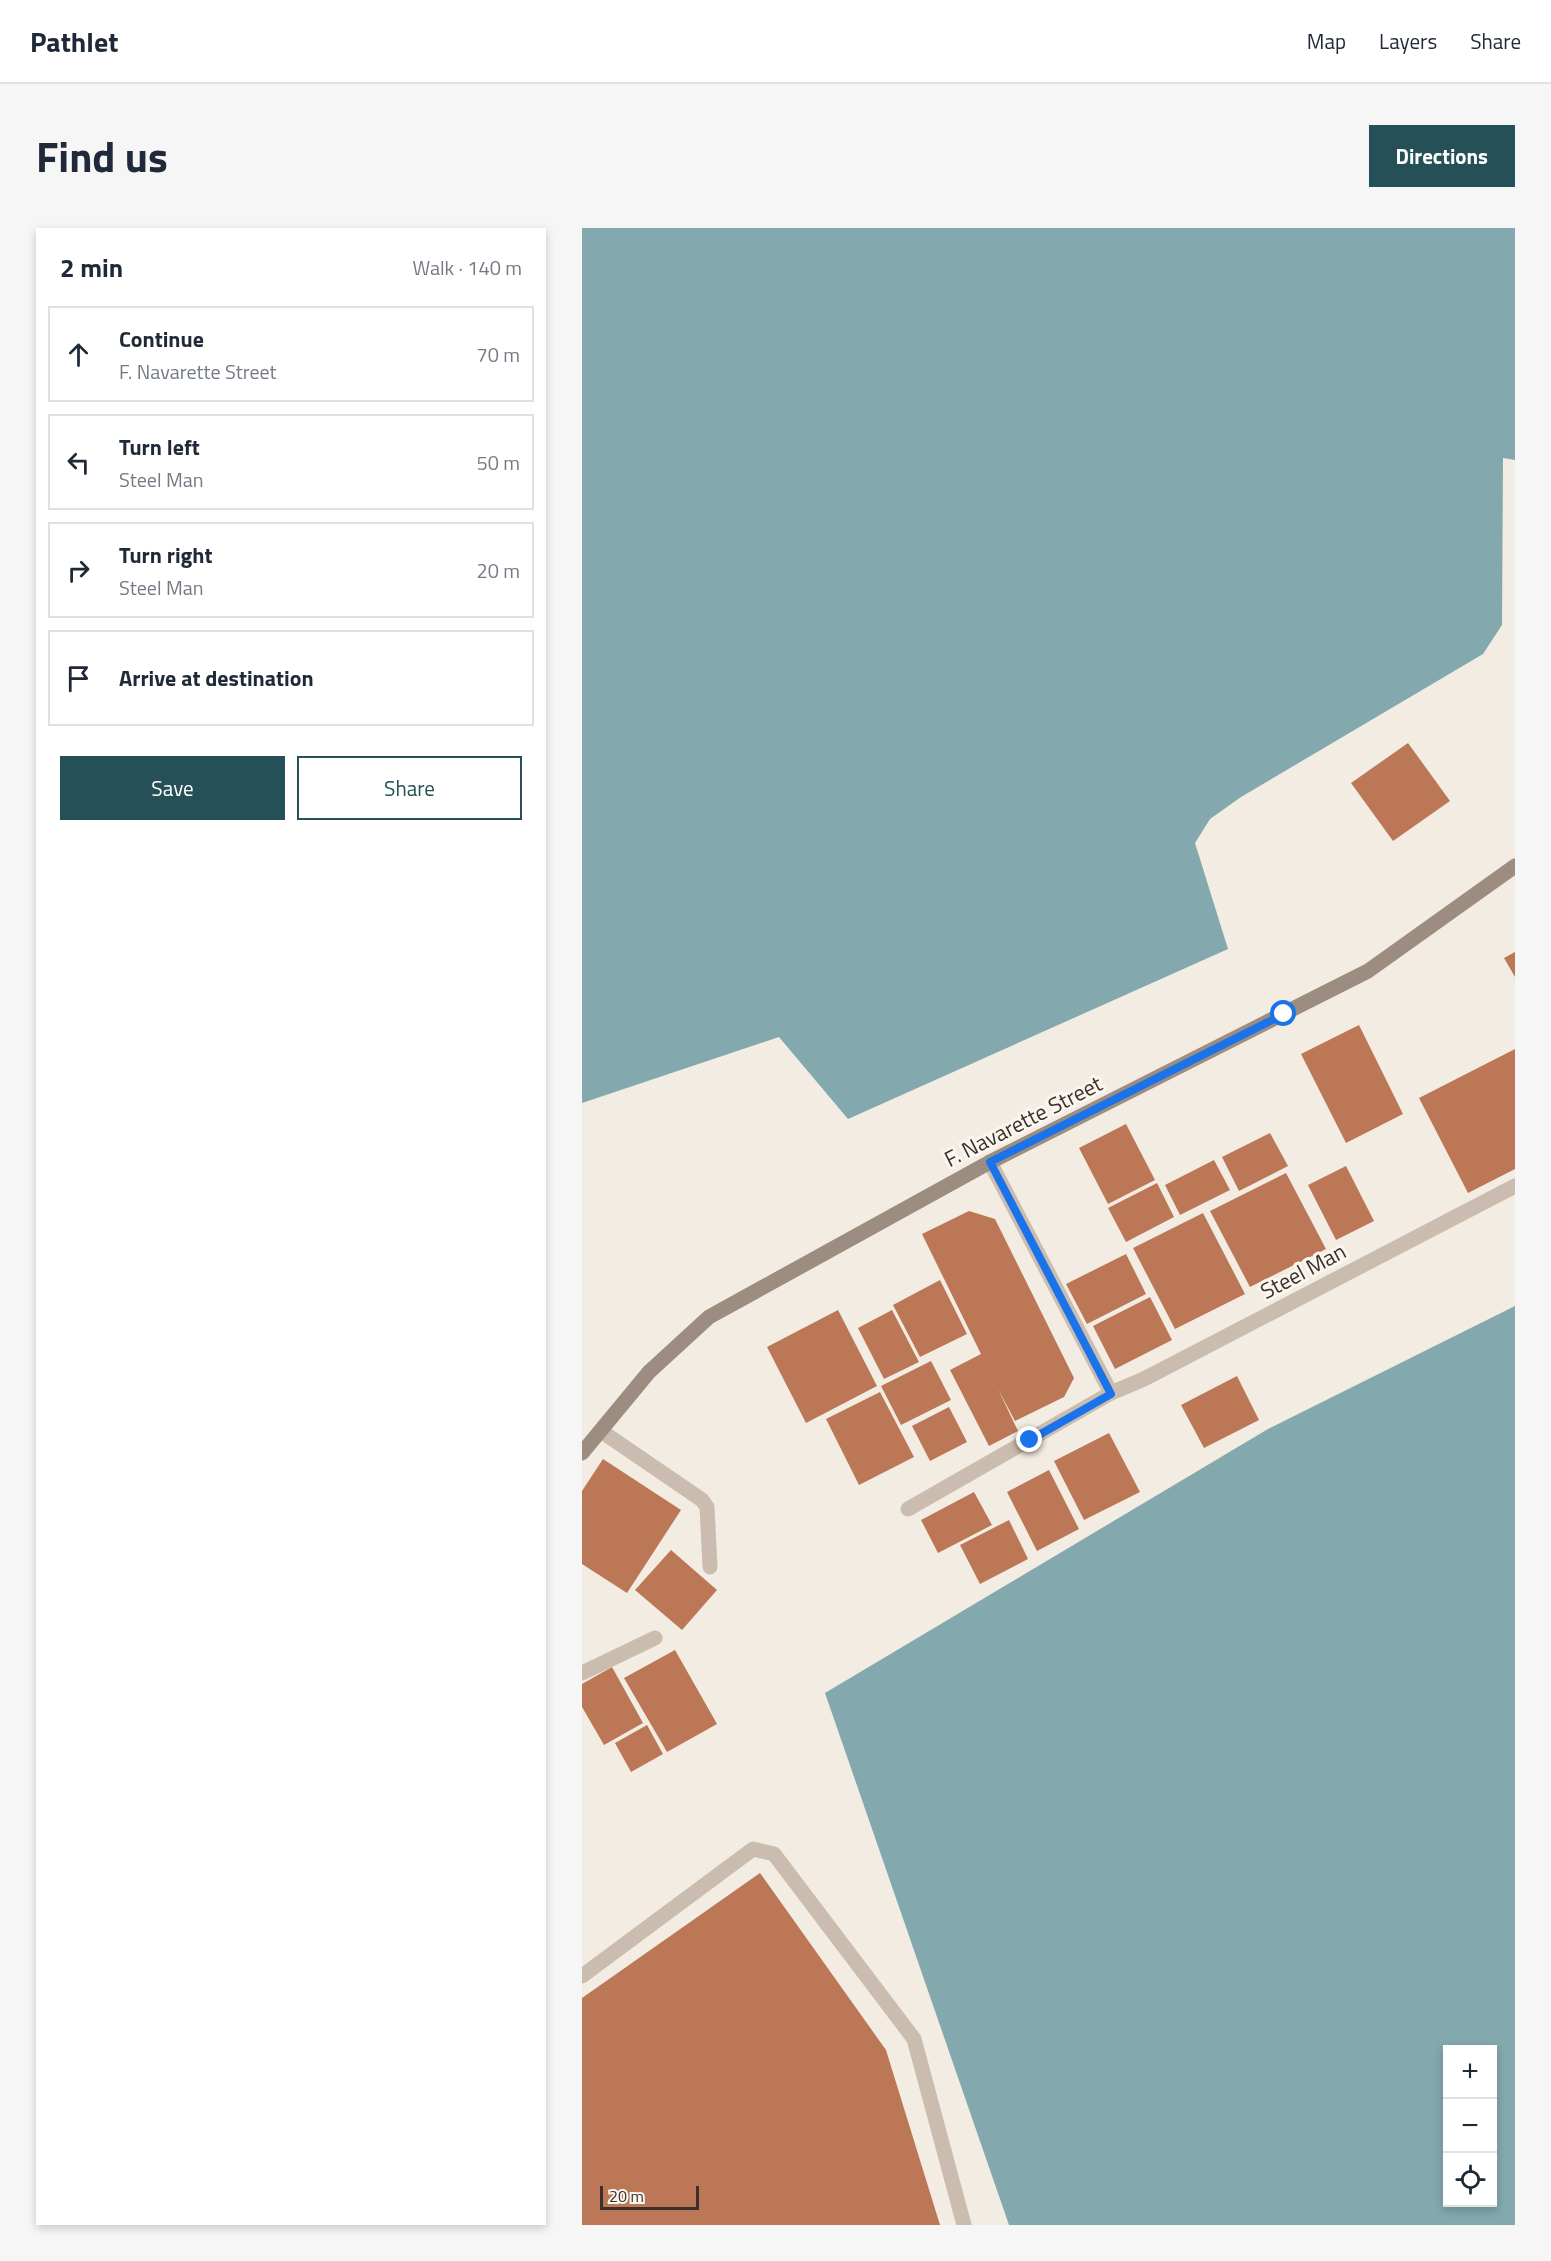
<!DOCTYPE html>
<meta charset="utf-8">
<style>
body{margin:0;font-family:"Titillium Web",sans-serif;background:#f6f6f7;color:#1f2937}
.controls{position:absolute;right:18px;bottom:18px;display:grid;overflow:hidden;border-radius:0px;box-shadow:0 3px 9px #0003}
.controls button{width:54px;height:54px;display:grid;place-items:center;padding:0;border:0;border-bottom:2px solid #e0e1e3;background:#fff;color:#1f2937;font:30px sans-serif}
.scale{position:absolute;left:18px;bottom:15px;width:99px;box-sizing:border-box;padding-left:6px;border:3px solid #39312c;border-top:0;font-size:16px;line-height:21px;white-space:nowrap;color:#39312c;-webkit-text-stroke:4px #faf5ef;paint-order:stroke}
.stop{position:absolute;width:18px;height:18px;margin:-14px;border:4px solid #1a73e8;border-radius:50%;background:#fff}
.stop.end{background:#1a73e8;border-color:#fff;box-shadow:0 2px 6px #0008}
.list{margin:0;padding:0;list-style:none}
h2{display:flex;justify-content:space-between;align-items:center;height:78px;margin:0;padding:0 24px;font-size:26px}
h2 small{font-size:20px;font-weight:400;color:#747a83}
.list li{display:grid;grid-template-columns:39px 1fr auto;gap:18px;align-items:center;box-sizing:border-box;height:96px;margin:0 12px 12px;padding:0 12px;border:2px solid #e0e1e3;border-radius:0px}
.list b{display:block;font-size:22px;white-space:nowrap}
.list p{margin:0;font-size:20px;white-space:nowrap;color:#747a83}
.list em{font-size:20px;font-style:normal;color:#747a83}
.actions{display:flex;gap:12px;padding:18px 24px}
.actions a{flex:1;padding:14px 0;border:2px solid #255057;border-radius:0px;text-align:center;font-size:21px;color:#255057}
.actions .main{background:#255057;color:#fff}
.icon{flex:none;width:33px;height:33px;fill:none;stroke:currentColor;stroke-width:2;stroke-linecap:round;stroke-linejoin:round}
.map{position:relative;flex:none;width:933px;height:1997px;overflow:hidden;border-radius:0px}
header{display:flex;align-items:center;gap:36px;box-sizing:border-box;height:84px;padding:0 30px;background:#fff;border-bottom:2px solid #e0e1e3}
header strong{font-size:28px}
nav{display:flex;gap:33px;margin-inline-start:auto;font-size:21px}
.intro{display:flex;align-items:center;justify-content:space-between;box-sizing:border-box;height:144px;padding:0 36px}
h1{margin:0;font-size:42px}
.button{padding:15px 27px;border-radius:0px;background:#255057;color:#fff;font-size:21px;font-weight:700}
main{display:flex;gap:36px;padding:0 36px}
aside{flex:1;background:#fff;border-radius:0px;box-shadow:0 3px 9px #0003}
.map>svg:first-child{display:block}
</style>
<header>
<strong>Pathlet</strong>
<nav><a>Map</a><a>Layers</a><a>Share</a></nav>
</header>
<div class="intro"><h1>Find us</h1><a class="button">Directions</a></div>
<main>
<aside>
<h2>2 min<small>Walk · 140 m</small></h2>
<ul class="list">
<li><svg class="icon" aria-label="ahead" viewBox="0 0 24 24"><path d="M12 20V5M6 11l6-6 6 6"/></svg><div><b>Continue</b><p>F. Navarette Street</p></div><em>70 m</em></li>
<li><svg class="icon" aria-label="left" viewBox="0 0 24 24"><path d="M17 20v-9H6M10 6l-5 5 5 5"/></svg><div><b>Turn left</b><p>Steel Man</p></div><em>50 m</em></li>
<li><svg class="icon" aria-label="right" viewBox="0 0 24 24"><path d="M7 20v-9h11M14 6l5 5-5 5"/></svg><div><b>Turn right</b><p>Steel Man</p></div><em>20 m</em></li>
<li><svg class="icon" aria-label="arrive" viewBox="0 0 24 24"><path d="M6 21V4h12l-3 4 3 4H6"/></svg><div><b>Arrive at destination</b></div></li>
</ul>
<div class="actions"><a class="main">Save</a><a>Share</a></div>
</aside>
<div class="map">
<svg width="933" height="1997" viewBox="0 0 933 1997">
<rect width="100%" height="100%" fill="#f2ece2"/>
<!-- water -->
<path fill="#83a8ad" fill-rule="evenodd" d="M0 0H933V232L921 230 920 397 901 426 659 569 628 591 613 615 646 721 266 891 197 809 0 875Z
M933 1078V1997H427L243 1465 686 1201ZM866 1822H910V1974H866Z"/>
<!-- building -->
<path fill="#bc7756" d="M826 515 868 573 811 613 769 555Z
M933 724V749L922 730Z
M777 797 821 886 764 915 719 826Z
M933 821V941L886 965 837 870Z
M544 896 573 952 526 976 497 920Z
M688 905 706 938 657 963 640 929Z
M632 932 648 962 598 987 583 957Z
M764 938 792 993 754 1012 726 957Z
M704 945 744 1021 668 1059 628 983Z
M575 955 592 989 544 1014 526 980Z
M387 983 413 991 492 1150 482 1169 433 1193 416 1161 436 1203 407 1218 368 1142 399 1126 340 1006Z
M621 985 663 1066 593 1101 551 1020Z
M544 1026 564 1066 505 1096 484 1056Z
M358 1052 385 1106 338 1129 311 1077Z
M568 1069 590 1112 533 1141 511 1098Z
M256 1082 295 1158 224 1195 185 1119Z
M310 1082 337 1134 302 1151 276 1100Z
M349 1133 369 1172 319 1197 299 1158Z
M655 1148 677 1192 622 1220 599 1177Z
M298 1164 332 1229 277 1257 244 1191Z
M367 1179 385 1214 348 1233 330 1198Z
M527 1205 558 1264 502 1292 472 1233Z
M21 1231 99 1282 45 1365 0 1336V1263Z
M467 1242 497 1301 455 1323 425 1264Z
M392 1264 410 1297 356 1325 339 1292Z
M427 1292 446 1331 398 1356 378 1317Z
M89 1322 135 1362 100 1402 53 1362Z
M93 1422 135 1496 85 1524 42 1450Z
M30 1439 61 1495 22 1517 0 1479V1456Z
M65 1497 81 1526 49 1544 33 1515Z
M178 1645 304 1822 358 1997H0V1770Z"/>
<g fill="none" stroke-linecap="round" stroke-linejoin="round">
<!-- service -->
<path stroke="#cabdaf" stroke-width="15" d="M19 1203 120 1272 125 1279 128 1339
M0 1748 171 1621 192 1626 332 1811 382 1997"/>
<!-- minor -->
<path stroke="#cabdaf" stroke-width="15" d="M408 934 529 1165
M326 1281 529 1165 562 1151 933 958
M0 1445 73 1410"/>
<!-- secondary -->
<path stroke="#9d8d80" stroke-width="15" d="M0 1225 67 1144 127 1089 408 934 786 743 933 638"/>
</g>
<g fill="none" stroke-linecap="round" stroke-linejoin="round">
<!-- route -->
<path stroke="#1a73e8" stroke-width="8" d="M448 1212 529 1166 408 934 702 786"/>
</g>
<g text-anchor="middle" stroke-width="6" stroke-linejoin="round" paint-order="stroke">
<!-- street labels -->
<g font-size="22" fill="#39312c" stroke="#faf5ef">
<text transform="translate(441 893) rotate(-27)" y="8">F. Navarette Street</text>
<text transform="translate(721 1043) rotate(-28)" y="8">Steel Man</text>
</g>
</g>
</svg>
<div class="controls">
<button>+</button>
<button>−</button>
<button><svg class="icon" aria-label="locate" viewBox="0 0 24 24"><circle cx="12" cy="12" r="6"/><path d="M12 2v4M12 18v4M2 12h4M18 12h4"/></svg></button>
</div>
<div class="scale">20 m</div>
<div class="stop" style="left:702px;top:786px"></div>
<div class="stop end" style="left:448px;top:1212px"></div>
</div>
</main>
